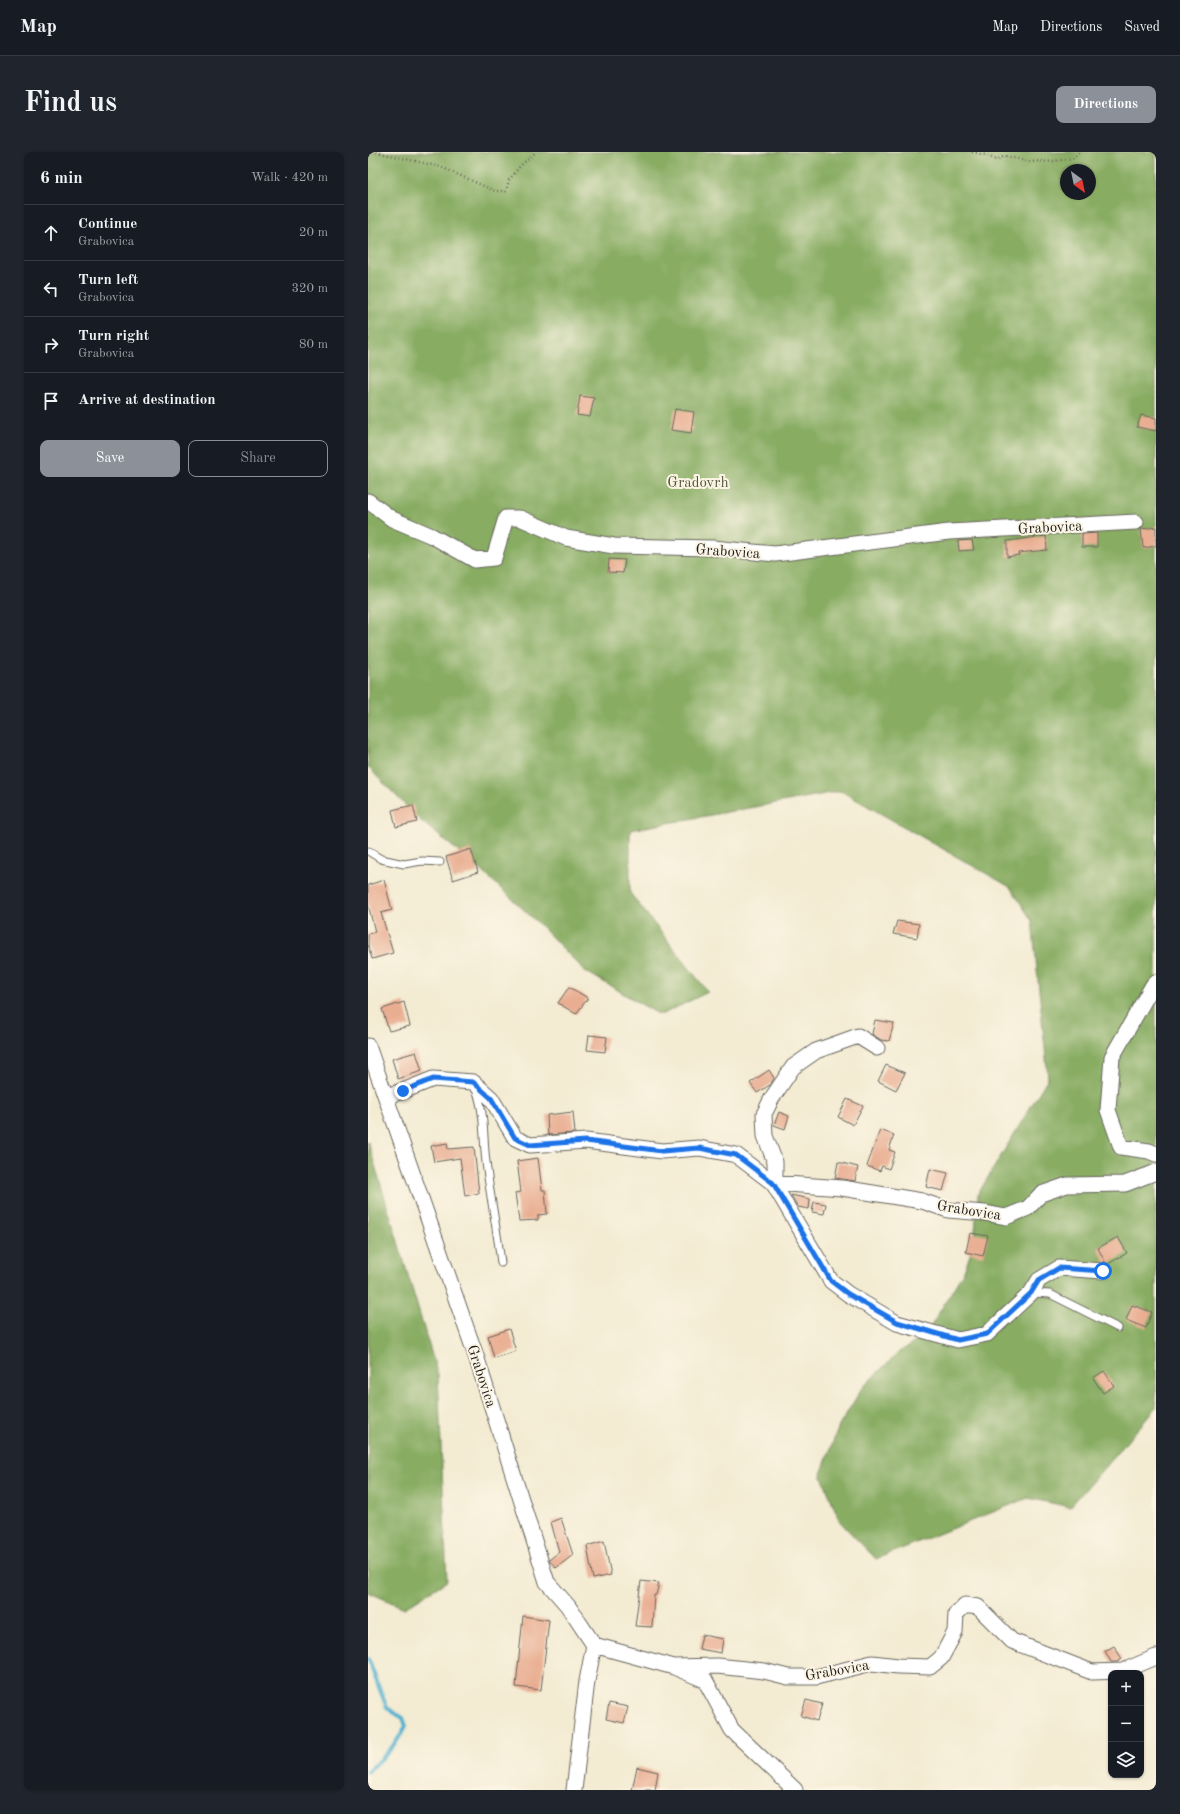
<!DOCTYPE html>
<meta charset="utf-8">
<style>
body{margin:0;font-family:"Old Standard TT",serif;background:#20242c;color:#f1f3f6}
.controls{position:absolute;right:12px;bottom:12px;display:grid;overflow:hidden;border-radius:8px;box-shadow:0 1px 3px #0004}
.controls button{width:36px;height:36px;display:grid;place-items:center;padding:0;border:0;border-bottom:1px solid #363941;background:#171b24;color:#f1f3f6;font:20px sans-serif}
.compass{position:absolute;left:692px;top:12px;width:36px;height:36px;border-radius:50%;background:#171b24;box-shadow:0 1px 3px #0004;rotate:147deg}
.stop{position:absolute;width:12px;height:12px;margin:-9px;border:3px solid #1a73e8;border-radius:50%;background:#fff}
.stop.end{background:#1a73e8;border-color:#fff;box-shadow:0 1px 4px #0008}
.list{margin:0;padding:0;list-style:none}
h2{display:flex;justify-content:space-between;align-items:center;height:52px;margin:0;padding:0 16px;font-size:17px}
h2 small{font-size:13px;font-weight:400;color:#9ea1a6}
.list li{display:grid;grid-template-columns:26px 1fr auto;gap:12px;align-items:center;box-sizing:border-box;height:56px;padding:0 16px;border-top:1px solid #363941}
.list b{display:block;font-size:15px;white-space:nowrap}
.list p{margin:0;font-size:13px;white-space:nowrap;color:#9ea1a6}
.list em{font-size:13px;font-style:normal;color:#9ea1a6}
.actions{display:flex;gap:8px;padding:12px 16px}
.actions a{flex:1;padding:9px 0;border:1px solid #8c9099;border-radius:8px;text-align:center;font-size:14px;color:#8c9099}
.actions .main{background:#8c9099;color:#fff}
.icon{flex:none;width:22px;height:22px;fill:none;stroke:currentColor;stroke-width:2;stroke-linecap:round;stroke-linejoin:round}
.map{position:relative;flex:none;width:788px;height:1638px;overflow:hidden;border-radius:8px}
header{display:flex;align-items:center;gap:24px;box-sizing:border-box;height:56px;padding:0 20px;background:#171b24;border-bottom:1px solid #363941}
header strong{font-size:19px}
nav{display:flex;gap:22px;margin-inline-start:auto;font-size:14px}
.intro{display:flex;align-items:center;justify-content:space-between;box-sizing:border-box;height:96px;padding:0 24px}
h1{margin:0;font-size:28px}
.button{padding:10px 18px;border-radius:8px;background:#8c9099;color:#fff;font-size:14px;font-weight:700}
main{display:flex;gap:24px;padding:0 24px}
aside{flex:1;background:#171b24;border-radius:8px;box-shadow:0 1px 3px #0004}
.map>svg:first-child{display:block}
</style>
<header>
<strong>Map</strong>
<nav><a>Map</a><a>Directions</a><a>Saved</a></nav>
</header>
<div class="intro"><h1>Find us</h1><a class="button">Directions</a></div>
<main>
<aside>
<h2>6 min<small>Walk · 420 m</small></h2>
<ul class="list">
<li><svg class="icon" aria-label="ahead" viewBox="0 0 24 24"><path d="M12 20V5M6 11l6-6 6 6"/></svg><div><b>Continue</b><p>Grabovica</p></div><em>20 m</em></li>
<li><svg class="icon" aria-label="left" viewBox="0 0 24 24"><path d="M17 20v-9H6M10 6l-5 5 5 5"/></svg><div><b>Turn left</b><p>Grabovica</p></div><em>320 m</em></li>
<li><svg class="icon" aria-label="right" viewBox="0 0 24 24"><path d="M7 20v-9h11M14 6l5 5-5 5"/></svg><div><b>Turn right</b><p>Grabovica</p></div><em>80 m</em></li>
<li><svg class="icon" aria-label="arrive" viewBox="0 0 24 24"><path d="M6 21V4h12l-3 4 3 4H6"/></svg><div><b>Arrive at destination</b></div></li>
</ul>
<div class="actions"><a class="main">Save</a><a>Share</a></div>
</aside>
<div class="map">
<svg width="788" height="1638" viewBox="0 0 788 1638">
<rect width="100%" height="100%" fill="#fcf5e5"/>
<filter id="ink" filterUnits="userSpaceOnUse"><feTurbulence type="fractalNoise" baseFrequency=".025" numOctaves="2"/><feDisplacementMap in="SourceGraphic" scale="8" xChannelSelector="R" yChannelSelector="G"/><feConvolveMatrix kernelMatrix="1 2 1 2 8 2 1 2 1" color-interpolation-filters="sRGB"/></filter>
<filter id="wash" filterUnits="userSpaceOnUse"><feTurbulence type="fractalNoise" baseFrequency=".012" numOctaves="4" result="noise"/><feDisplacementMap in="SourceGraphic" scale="16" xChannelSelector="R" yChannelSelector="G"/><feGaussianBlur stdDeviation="0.9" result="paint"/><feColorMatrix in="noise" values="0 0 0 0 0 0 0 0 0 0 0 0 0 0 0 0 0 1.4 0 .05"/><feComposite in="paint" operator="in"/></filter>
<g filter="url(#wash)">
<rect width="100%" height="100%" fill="#f3ebd2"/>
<!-- forest -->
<path fill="#87ac62" stroke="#52643f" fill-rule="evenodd" d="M0 0H788V1256L702 1355 660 1346 508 1407 472 1370 453 1322 471 1274 494 1236 531 1200 557 1184 596 1119 606 1092 610 1042 680 926 664 769 642 735 473 639 262 678V741L340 840 295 862H290L217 819 171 772 113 718 53 669 0 615ZM698 18H722V42H698Z
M0 990 70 1223 79 1429 36 1456 0 1440Z"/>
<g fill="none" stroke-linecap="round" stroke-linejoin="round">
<!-- stream -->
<path stroke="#51b2d0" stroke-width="4" d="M0 1507 19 1556 35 1566 38 1574C29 1591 15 1607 0 1619"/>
</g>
<g id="blocks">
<!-- building -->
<path fill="#e9ae92" d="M212 244 226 246 222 265 209 263Z
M307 257 326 260 323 281 303 278Z
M773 263 788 266V279L769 275Z
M788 375V394L775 396 773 377Z
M729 381V395H714V382Z
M678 384 679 398 650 401 651 403 639 405V389Z
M604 388 606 398 591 399 590 389Z
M241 407 257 408 255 421 240 420Z
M45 653 49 670 28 675 24 658Z
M103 697 110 720 85 728 78 705Z
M16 728 24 758 13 761 25 801 4 807 0 793V782L7 780 0 752V733Z
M529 769 551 772 549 786 525 782Z
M201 835 220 846 208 862 190 851Z
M36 850 42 874 21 879 14 857Z
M507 868 526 871 521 889 513 888 504 882Z
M221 883 239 885 237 900 219 898Z
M48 900 54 919 30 927 24 907Z
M518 913 537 921 528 938 510 929Z
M401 918 406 926 402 933 389 941 382 931Z
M479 947 495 954 485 973 470 965Z
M205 960 207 981 180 983 179 963Z
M411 960 421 964 417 977 406 973Z
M512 978 526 983 521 998 527 1000 521 1017 514 1014 512 1019 499 1014Z
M79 991 80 997 106 995 111 1041 97 1044 92 1006 66 1010 63 994Z
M170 1006 174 1038H177L179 1062 170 1063V1068L151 1069 147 1041 153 1040 149 1009Z
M470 1010 490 1015 487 1029 467 1026Z
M562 1017 580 1021 575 1039 558 1035Z
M423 1043 442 1047 441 1057 430 1055Z
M446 1050 458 1052 456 1062 444 1060Z
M602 1081 620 1084 615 1104 598 1100Z
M750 1085 759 1101 740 1112 737 1110 730 1096Z
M764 1153 784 1160 778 1176 758 1168Z
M141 1177 148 1199 126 1206 120 1184Z
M736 1219 746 1234 735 1241 725 1226Z
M193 1366 205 1403 188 1416 181 1408 191 1400 183 1370Z
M236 1389 243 1423 225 1427 219 1394Z
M273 1429 291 1431 288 1443H286L284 1475 267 1474Z
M155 1464 181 1468 173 1538 148 1535Z
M334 1483 355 1487 353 1501 331 1497Z
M746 1494 754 1507 749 1510H743L737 1499Z
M438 1548 454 1552 449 1569 433 1564Z
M241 1551 260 1555 256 1571 238 1567Z
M269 1615 290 1620 287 1638H264Z"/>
</g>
</g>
<g filter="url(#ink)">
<use href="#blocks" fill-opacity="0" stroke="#67645c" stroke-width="1"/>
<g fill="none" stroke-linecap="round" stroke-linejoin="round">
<!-- lane casing -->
<g stroke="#67645c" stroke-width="9">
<path id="lane" d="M0 699 13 707 36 712 54 709 72 710
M108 937C117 960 115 986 118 1010 122 1044 129 1077 133 1111
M663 1141 682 1142 750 1176"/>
</g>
<!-- street casing -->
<g stroke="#67645c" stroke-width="17">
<path id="street" d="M0 349 24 367 64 384 107 408 126 406 138 366H152L198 386 246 394 345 396 407 402 581 380 768 370
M788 830 785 833 744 905 740 958 753 995 781 999 788 1002
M0 894 108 1204 179 1430 200 1454 226 1493 219 1529 206 1638
M509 896 490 884 448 899 425 915 404 946 396 962 397 984 407 1010V1025L405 1031 474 1036 554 1049 580 1058 617 1061 638 1065 660 1056 673 1042 699 1033 757 1032 788 1020
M18 944 35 939 65 927 105 930 123 946 147 986 162 993 218 989 294 999 331 996 368 1003 405 1031 463 1129 480 1142 529 1171 590 1188 619 1182 663 1141 671 1128 691 1116 735 1119
M226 1493 306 1515 337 1528 364 1578 427 1638
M306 1515 349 1514 396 1519 420 1525H448L504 1511 530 1514 562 1515 573 1506 587 1480 588 1462 597 1453 610 1455 644 1489 724 1520 755 1519 788 1505"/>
</g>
<!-- path -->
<path stroke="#67645c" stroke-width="2.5" stroke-dasharray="1 3" stroke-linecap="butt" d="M8 0 73 15 127 39H138L141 28 153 13 168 0
M604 0 618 3 628 8 637 4 663 10 672 9 679 10 706 6 711 0"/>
<!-- lane -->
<use href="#lane" stroke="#fff" stroke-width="7"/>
<!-- street -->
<use href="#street" stroke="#fff" stroke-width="15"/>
</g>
</g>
<g fill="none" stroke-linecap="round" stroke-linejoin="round" filter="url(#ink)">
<!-- route -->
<path stroke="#1a73e8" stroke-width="5" d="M35 939 65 927 105 930 123 946 147 986 162 993 218 989 294 999 331 996 368 1003 405 1031 463 1129 480 1142 529 1170 590 1188 619 1182 663 1141 671 1128 691 1116 735 1119"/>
</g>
<g text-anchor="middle" stroke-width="4" stroke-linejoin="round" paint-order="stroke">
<!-- park labels -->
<g font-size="15" fill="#4e5839" stroke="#fcf5e5">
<text x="330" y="335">Gradovrh</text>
</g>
<!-- street labels -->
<g font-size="15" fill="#1c1c1c" stroke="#fcf5e5">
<text transform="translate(682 375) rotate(-3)" y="5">Grabovica</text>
<text transform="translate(360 399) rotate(4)" y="5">Grabovica</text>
<text transform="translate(601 1058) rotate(9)" y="5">Grabovica</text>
<text transform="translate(114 1224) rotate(72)" y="5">Grabovica</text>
<text transform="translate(469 1518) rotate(-10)" y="5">Grabovica</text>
</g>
</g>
</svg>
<div class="controls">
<button>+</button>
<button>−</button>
<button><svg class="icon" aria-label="layers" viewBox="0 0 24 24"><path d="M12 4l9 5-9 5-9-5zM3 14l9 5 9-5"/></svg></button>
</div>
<svg class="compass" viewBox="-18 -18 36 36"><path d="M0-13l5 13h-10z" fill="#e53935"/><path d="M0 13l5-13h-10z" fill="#9ea1a6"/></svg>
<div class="stop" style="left:735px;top:1119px"></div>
<div class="stop end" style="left:35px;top:939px"></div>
</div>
</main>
